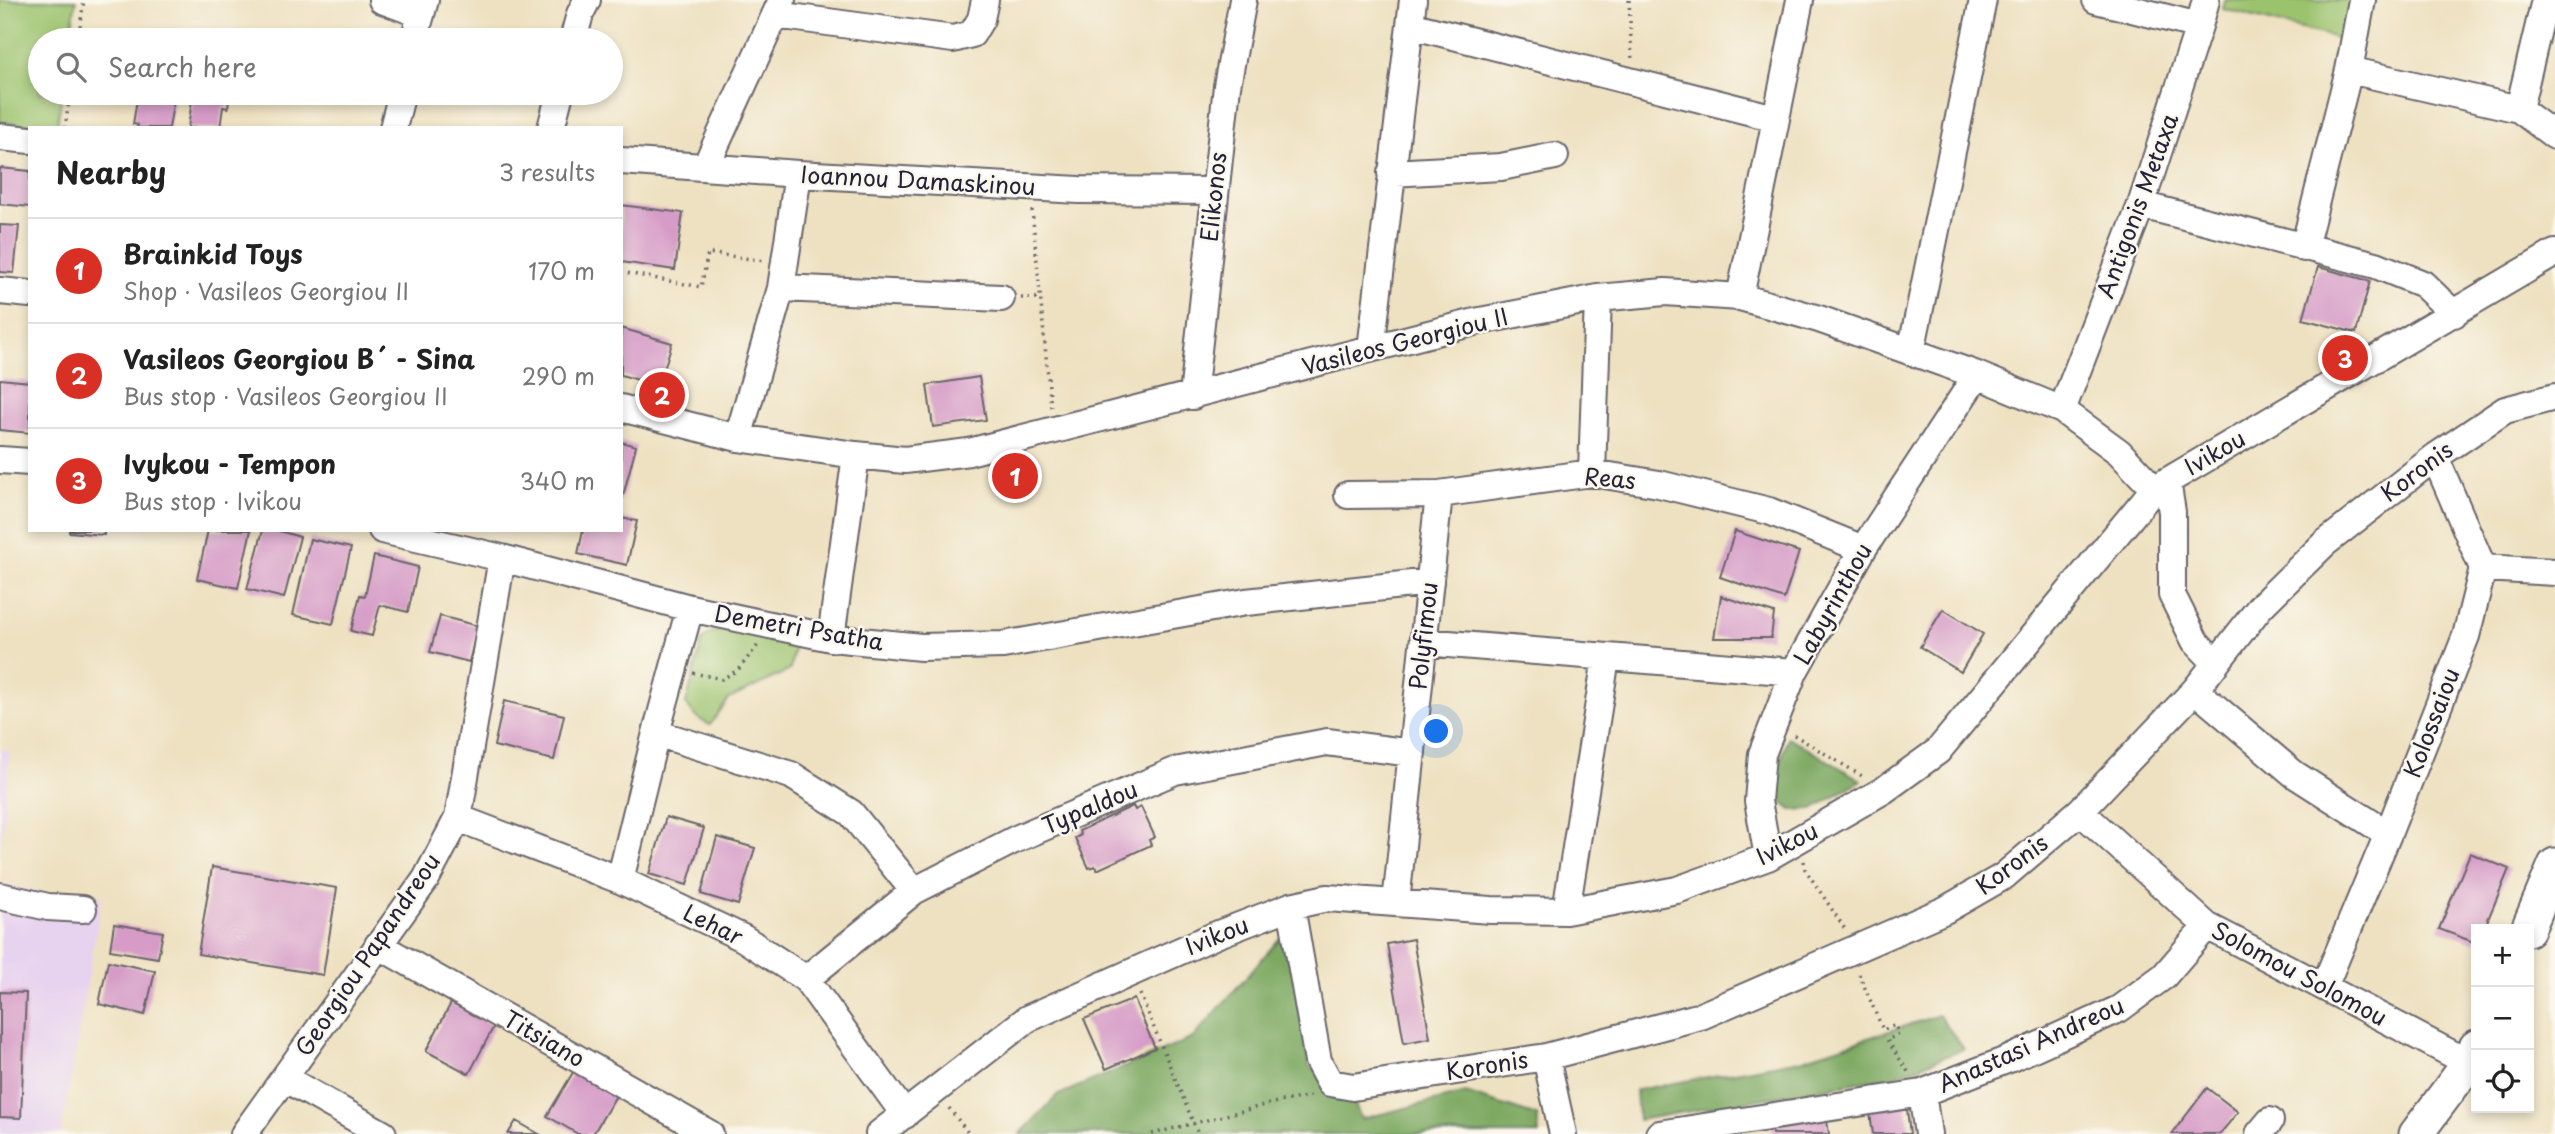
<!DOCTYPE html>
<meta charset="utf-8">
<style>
body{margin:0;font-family:"Playpen Sans",sans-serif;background:#f6f6f6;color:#222}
.controls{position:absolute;right:21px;bottom:21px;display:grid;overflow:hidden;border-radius:0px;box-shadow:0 4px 10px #0003}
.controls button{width:63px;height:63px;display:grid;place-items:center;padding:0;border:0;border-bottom:2px solid #e0e0e0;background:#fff;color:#222;font:35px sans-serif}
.you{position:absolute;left:1437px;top:732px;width:24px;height:24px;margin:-18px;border:5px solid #fff;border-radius:50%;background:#1a73e8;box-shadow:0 0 0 10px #1a73e833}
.badge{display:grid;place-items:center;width:46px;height:46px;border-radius:50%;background:#d93025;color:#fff;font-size:23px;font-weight:700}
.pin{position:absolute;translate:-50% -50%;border:4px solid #fff;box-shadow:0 2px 7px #0006}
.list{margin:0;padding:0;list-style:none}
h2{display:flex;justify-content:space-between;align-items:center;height:91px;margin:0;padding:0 28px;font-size:30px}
h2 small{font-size:23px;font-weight:400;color:#767676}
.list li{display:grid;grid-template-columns:46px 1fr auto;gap:21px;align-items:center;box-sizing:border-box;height:105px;padding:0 28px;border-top:2px solid #e0e0e0}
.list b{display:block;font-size:26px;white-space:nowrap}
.list p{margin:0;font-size:23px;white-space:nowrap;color:#767676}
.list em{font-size:23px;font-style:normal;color:#767676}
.icon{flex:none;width:38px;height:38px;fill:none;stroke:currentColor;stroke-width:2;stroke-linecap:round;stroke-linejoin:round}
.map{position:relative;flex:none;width:2555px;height:1134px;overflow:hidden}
.search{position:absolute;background:#fff;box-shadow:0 4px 10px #0003;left:28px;top:28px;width:595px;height:77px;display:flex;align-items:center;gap:18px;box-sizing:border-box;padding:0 24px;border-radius:38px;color:#767676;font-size:26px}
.panel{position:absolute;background:#fff;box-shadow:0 4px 10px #0003;left:28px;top:126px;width:595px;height:406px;border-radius:0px}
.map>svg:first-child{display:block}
</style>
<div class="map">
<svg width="2555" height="1134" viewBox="0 0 2555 1134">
<rect width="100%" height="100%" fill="#fbf7ec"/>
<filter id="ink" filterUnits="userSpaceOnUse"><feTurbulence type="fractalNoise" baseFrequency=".0143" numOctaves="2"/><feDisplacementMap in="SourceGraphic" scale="14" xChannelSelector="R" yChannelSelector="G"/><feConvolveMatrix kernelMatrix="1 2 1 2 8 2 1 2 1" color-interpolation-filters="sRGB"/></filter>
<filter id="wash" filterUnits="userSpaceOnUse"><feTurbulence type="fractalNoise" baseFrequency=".00686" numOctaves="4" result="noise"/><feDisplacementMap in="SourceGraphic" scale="28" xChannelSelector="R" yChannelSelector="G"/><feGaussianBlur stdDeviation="1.57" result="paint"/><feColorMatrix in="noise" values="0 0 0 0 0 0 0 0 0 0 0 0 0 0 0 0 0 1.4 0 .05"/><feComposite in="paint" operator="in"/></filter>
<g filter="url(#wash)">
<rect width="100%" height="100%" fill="#eee1c1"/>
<!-- built -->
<path fill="#e7d2ef" d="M0 749 10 751 0 854Z
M0 884 50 894 102 897 61 1134H0Z"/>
<!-- green -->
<path fill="#9bc26d" stroke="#5e7254" stroke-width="2" d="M0 0H76L70 40H40V93H62L57 128 0 122Z
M2225 0H2354L2345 40 2223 9Z
M730 628 795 643 790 670 729 699 710 725C699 720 693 715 686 704L702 641 710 633Z"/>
<!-- forest -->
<path fill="#7ca860" stroke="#4f654e" stroke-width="2" d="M1788 737 1861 780 1813 809 1791 810 1777 798 1774 779Z
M1280 938 1292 945 1309 1066 1351 1095 1361 1119 1466 1093 1537 1116 1539 1134H1020L1058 1095 1193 1038Z
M1939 1015 1964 1049 1895 1076 1638 1120 1636 1090 1800 1060Z"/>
<g id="blocks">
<!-- building -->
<path fill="#d69cc7" d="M138 93H175L169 128H137L138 125 133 124Z
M193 93H230L228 108 223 107 220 128H188Z
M0 168 30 171V207L0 204Z
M621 205 683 213 675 270 621 262Z
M0 225 19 226 14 273 0 272Z
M2318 267 2370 281 2356 333 2303 319Z
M621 328 672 343 659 386 621 375Z
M979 377 986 420 933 427 927 385Z
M0 379 30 382V433L0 430Z
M621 442 636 446 622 500H621Z
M621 518 637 521 627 565 578 554 583 530H621Z
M69 530H104V535L69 532Z
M208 530H251L238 588 197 579Z
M263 530H276L300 537 284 598 247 589Z
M1735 531 1799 552 1784 599 1720 577Z
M310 539 351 548 333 624 293 615Z
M374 556 418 567 408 612 380 605 372 636 351 631 360 595 365 596Z
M1721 596 1774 613 1771 638H1714Z
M1943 609 1983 634 1961 672 1920 647Z
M440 616 478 626 469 662 430 652Z
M504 701 564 715 554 760 494 746Z
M1133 806 1135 810 1141 807 1155 837 1149 840 1151 845 1097 870 1095 866 1089 868 1075 838 1081 835 1079 831Z
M666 817 704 828 687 885 649 874Z
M717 837 755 848 738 905 701 894Z
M2470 853 2509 869 2484 929H2476V943L2439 929Z
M212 867 337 888 323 975 198 954Z
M114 924 163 932 158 958 110 950Z
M1413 939 1430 1038 1404 1043 1387 944Z
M108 961 155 971 145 1015 99 1004Z
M0 992 26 993 21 1118 0 1117Z
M1134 999 1155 1048 1106 1069 1084 1019Z
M451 1003 494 1026 469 1074 426 1051Z
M575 1069 617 1094 593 1134H578L547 1116Z
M2207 1088 2238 1112 2220 1134H2172Z
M1906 1101 1910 1134H1873L1869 1106Z
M1826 1114 1829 1134H1772L1770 1120Z
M516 1121 539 1134H508Z"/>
</g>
</g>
<g filter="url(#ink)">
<use href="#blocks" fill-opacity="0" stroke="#69656a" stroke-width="2"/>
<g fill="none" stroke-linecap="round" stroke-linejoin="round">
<!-- minor casing -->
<g stroke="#69656a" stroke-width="30">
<path id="minor" d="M382 0 420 14
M2096 0 2199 26
M776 15 953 39 972 34 981 19 985 0
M1410 25 1775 118
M414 40 425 0
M573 40 580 14 587 0
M2349 70 2519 109 2555 136
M2519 109 2545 0
M393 128 402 93
M551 128 560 93
M0 137 30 140
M621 161 798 174 1079 190 1215 191
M706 166 782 0
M1391 173 1501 167 1555 156
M2141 205 2376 265 2423 284 2454 314
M2304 248 2349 70 2362 0
M781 288 1001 298
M0 291 30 294
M1740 297 1800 0
M1371 349 1413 0
M1911 352 1983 0
M1193 396 1227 86 1243 0
M621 408 738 438 856 455 905 460 969 452 1475 322 1598 298 1665 292 1740 297 1819 319 1977 375 2062 410 2119 452 2154 489
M2062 410 2141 205 2199 26 2206 0
M738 438 781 288 798 174
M0 460 30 462
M1592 473 1598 298
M2167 481 2172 512V595L2195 641 2216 663
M1348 495 1439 494 1592 473 1659 484 1769 511 1863 549
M382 530 502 558 690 608 831 638 921 647 1003 645 1246 602 1430 582
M2483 568 2555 572
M831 638 856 455
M1424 642 1794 672
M2195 690 2294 774 2388 834
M656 733 791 775 851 813 914 891
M2080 811 2207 926 2469 1063
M458 818 620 880 743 938 806 979 905 1115
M1768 857 1758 801 1762 754 1794 672 1863 549 1977 375
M620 880 656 733 690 608
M0 896 48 907 83 909
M1396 903 1439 494
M1291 906 1318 1061 1330 1083 1353 1087 1546 1057 1701 1016 1945 910 2004 876 2080 811 2195 690 2261 606 2324 544 2435 457 2505 410 2555 397
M1566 911 1606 658
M378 945 710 1134
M806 979 914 891 1016 839 1175 771 1327 742 1412 753
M2324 987 2388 834 2466 636 2483 568 2435 457
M1546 1057 1563 1134
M284 1078 383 1134
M1922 1093 1928 1134
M244 1134 426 879 458 818 502 558
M879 1134 1027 1019 1216 935 1291 906 1327 898 1491 910 1566 911 1677 890 1768 857 1884 790 1938 751 2154 489 2555 253
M1659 1134 1922 1093 2009 1059 2119 1009 2164 976 2207 926
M2259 1134 2270 1121"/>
</g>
<!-- major casing -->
<g stroke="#69656a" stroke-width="37">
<path id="major" d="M2528 929 2555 865
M2416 1134 2469 1063 2476 1047"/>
</g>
<!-- path -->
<path stroke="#69656a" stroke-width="3.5" stroke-dasharray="2 5" stroke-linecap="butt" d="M1629 0 1632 61
M78 40 84 0
M65 128 70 93
M1032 210 1051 408
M621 272 701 287 708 253 765 261
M1021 298H1040
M693 673 722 679 738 670 758 645
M1794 735 1862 776
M1804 861 1805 869 1845 929
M1859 974 1883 1030 1895 1025 1899 1034 1887 1040 1909 1073
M1140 994 1198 1134
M949 1108 969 1134
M1152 1134 1277 1102 1312 1096"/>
<!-- minor -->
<use href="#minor" stroke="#fff" stroke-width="26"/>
<!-- major -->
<use href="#major" stroke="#fff" stroke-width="33"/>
</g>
</g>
<g text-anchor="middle" stroke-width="5" stroke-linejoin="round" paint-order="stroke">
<!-- street labels -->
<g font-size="23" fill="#22223b" stroke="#fbf7ec">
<text transform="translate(918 181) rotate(3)" y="8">Ioannou Damaskinou</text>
<text transform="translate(1214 197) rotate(-84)" y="8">Elikonos</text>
<text transform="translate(2138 206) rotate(-70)" y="8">Antigonis Metaxa</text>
<text transform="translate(1405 342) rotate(-14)" y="8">Vasileos Georgiou II</text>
<text transform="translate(2215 453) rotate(-30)" y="8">Ivikou</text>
<text transform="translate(2417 472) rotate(-37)" y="8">Koronis</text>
<text transform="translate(1610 479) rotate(5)" y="8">Reas</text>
<text transform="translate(1833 604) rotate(-61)" y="8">Labyrinthou</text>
<text transform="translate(799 628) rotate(10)" y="8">Demetri Psatha</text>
<text transform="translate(1424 636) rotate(-84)" y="8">Polyfimou</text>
<text transform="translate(2432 723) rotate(-69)" y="8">Kolossaiou</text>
<text transform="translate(1090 808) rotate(-23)" y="8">Typaldou</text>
<text transform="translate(1787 844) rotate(-27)" y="8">Ivikou</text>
<text transform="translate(2012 865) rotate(-37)" y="8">Koronis</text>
<text transform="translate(713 925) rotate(26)" y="8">Lehar</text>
<text transform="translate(1217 936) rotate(-22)" y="8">Ivikou</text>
<text transform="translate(368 955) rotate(-56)" y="8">Georgiou Papandreou</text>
<text transform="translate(2299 974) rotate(28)" y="8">Solomou Solomou</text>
<text transform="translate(544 1039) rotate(30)" y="8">Titsiano</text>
<text transform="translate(2031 1045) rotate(-24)" y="8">Anastasi Andreou</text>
<text transform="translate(1487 1066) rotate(-9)" y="8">Koronis</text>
</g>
</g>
</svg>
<div class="controls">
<button>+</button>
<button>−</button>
<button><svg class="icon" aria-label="locate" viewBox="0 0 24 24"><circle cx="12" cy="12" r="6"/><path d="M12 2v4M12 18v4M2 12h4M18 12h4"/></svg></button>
</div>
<div class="you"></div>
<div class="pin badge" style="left:1015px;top:476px">1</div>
<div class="pin badge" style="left:662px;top:395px">2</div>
<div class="pin badge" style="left:2345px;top:358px">3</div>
<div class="search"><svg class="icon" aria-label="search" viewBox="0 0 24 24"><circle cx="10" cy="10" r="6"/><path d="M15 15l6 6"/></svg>Search here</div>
<section class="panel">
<h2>Nearby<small>3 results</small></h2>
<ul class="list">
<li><span class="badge">1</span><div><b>Brainkid Toys</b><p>Shop · Vasileos Georgiou II</p></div><em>170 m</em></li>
<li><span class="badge">2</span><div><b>Vasileos Georgiou B´ - Sina</b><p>Bus stop · Vasileos Georgiou II</p></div><em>290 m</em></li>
<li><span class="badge">3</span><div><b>Ivykou - Tempon</b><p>Bus stop · Ivikou</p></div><em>340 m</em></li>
</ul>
</section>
</div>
